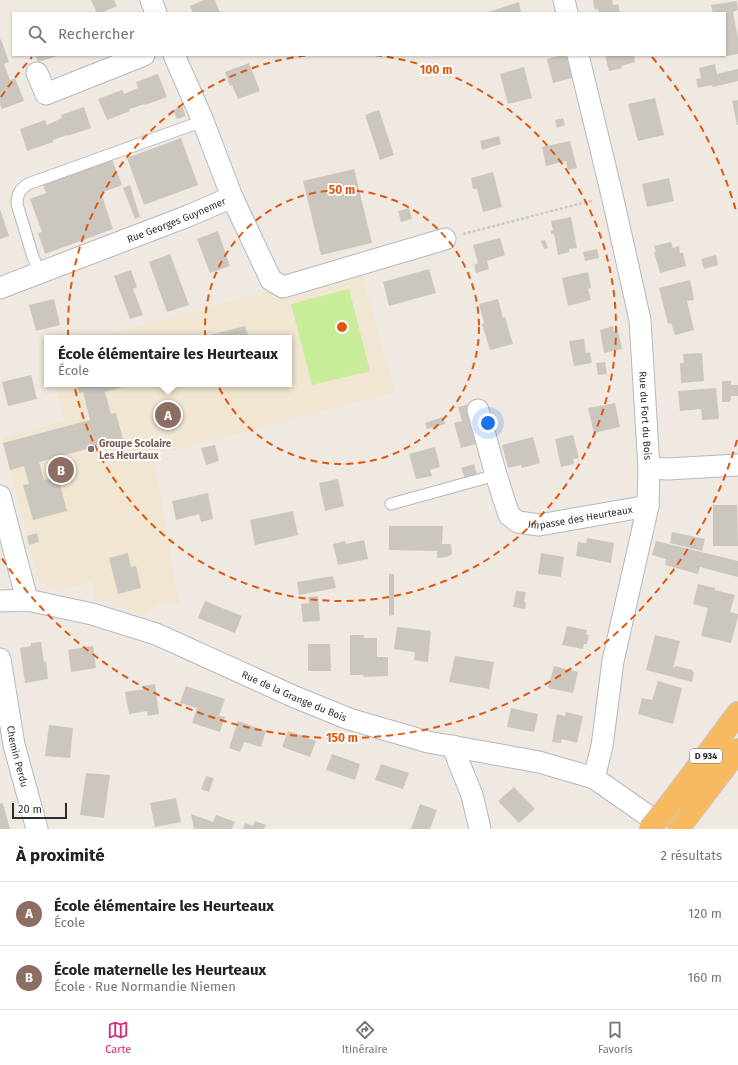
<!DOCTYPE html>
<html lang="fr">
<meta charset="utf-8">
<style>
body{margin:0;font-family:"Fira Sans",sans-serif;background:#f6f6f6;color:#222}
.scale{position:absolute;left:12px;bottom:10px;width:55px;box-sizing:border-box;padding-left:4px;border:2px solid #2e2e2e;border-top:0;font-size:11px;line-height:14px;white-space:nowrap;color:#2e2e2e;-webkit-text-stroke:3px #fff;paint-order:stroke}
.you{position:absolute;left:488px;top:423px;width:14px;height:14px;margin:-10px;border:3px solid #fff;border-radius:50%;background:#1a73e8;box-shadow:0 0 0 6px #1a73e833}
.badge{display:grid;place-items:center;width:26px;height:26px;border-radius:50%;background:#db2777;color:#fff;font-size:13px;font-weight:700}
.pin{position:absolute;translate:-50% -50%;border:2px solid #fff;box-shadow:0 1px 4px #0006}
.popup{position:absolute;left:44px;top:335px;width:248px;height:52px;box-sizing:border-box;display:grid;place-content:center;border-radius:0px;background:#fff;filter:drop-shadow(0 1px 3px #0005);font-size:13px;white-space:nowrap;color:#767676}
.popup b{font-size:15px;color:#222}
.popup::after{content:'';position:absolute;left:50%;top:100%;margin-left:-8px;border:8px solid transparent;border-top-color:#fff}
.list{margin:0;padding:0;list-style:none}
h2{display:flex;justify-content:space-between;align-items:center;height:52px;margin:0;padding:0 16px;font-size:17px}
h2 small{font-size:13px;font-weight:400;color:#767676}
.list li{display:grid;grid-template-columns:26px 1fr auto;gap:12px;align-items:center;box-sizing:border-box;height:64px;padding:0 16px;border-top:1px solid #e0e0e0}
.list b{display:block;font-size:15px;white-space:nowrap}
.list p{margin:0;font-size:13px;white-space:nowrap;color:#767676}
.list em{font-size:13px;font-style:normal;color:#767676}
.icon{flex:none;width:22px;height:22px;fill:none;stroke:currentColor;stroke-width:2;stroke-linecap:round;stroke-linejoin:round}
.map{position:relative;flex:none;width:738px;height:829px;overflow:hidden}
.search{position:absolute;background:#fff;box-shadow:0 1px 3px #0004;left:12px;right:12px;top:12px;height:44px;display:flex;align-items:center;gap:10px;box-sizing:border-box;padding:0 14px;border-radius:0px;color:#767676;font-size:15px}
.sheet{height:180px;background:#fff}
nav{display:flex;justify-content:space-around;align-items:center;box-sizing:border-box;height:56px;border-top:1px solid #e0e0e0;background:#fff;font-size:11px;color:#767676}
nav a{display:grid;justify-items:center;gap:2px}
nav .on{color:#db2777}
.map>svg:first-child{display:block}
</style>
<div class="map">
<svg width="738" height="829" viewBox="0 0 738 829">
<rect width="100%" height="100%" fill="#efe9e1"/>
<!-- education -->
<path fill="#f0e6d1" d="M362 276 395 392 153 455 179 603 159 604 141 614 95 597 92 581 59 591 39 581 2 438 65 421 55 384H289V338H92L276 290 292 297Z"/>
<!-- pitch -->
<path fill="#c9ec9a" d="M349 289 370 371 312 385 291 304Z"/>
<!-- building -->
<path fill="#cbc7bf" d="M91 0H114L117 6 101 13H97Z
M204 0H215L220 13H193L190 6Z
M593 0H612L613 5 618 4 620 13H599L598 9 595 10Z
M737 1 738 10 733 12 738 38V54L721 57 720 55H725V13H713L711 5Z
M519 2 521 13H491V11Z
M1 39 9 62 4 64 10 80 15 78 24 101 2 109 0 105V40Z
M35 55H61L38 62Z
M562 55H566L572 78 553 83 547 59Z
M605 55H634L635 62 621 66 622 68 609 71Z
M249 63 260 91 238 99 232 85 230 86 225 72Z
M715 64 717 74 738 69V81L713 87 712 85 698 88 696 79 701 78 699 68Z
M524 67 532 98 508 104 500 74Z
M158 74 167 97 145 105 144 104 136 107 129 109 130 111 107 120 98 99 122 90 124 94 138 88 136 82Z
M655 98 664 135 638 141 628 104Z
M738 100V125H737L732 101Z
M182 106 186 116 177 119 173 110Z
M84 107 91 128 67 136V135L53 140V142L27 151 20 129 45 120 47 125 62 118 61 115Z
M379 110 394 155 380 160 365 115Z
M563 118 565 125 557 128 555 120Z
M499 136 501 144 482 150 480 141Z
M181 138 198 185 144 205 127 158Z
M570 141 577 168 568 170 566 161 546 166 542 147Z
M112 159 122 185 101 193 113 229 45 254 38 233 42 232 30 199 46 193 43 185Z
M354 169 372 243 321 255 303 181Z
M493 172 502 207 483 212 477 189H473L471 178Z
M669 178 674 201 647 207 642 184Z
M130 185 140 217 135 219 123 188Z
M409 208 412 219 401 222 398 211Z
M0 209 9 236 0 239Z
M571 217 577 248 569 249V252L558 255 554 234H551V231L553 230 551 221Z
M218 231 230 266 210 273 197 239Z
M500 238 505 255 487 261 489 269 476 273 474 265 478 263 473 245Z
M545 240 548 248 544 249 541 241Z
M671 242 673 248 679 246 680 253H683L686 266 660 273 654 252H656L654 246Z
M597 249 599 258 585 261 583 252Z
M170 254 189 305 167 312 149 262Z
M716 255 718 265 704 269 701 259Z
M429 269 436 293 389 306 383 282Z
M131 270 137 287 133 289 143 315 130 319 114 276Z
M588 272 591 288 588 289 591 300 568 306 562 278Z
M690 280 694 300 687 301 694 330 675 335 671 323 668 324 659 288Z
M54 299 60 325 36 331 29 305Z
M498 299 503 318 505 317 513 344 490 350 482 324 484 323 479 304Z
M245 326 249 338H202V337Z
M613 326 614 332 618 331 622 349 604 353 600 330Z
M584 339 586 353 590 352 592 363 574 366 569 341Z
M702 353 704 381 681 383 680 363H684L683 354Z
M605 362 607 374 598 375 596 363Z
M31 375 37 399 8 406 2 382Z
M722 381H731V385H738V396H731L730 402H722Z
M77 384H133L105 392 111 414 116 413 123 439 39 462 44 480 58 476 67 511 33 520 23 485 29 484 24 466 10 470 3 443 90 420 83 392 79 393Z
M716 388 719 419 702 420 701 409 680 411 678 391Z
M615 403 620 427 594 433 588 408Z
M470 404 480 443 461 448 454 423 462 421 458 407Z
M443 417 445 424 427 429 425 423Z
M573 435 579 458 573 459 574 464 561 467 555 439Z
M533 437 540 463 522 468 521 465 508 468 502 445Z
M215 445 219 461 206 465 201 448Z
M435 447 440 467 430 470 432 476 416 479 409 454Z
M474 464 477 474 465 478 461 468Z
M338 479 344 506 325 511 319 483Z
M208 493 213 519 201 522 199 514 176 520 172 501Z
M713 505H737L738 546H713Z
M293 511 298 535 255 545 250 520Z
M389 526H443L442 544H451L452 554 447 557 437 558V551L389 550Z
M672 532 705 539 702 551 670 543Z
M37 533 39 542 29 545 27 536Z
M587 538 614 543 611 563 576 556 578 542 586 543Z
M364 540 368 559 338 565 333 544 345 541 346 544Z
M656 541 738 561V577L700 567 698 574 665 565 666 559 652 555Z
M128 553 131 567 136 566 141 588 118 594 109 558Z
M541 553 564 557 561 577 538 574Z
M389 574H394V615L389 616Z
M333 576 336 588 299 595 297 582Z
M698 584 715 588V590L735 595 730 612 738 614V617L731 643 701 636 708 608 693 604Z
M516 591 526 592 524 602H526L525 609 513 607Z
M318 596 320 621 303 622 301 604 309 603 308 597Z
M205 601 242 616 235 633 198 618Z
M567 626 587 630 586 634 589 635 587 644H584L583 649 562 645Z
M397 627 431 631 428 662 414 660 415 652 394 649Z
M350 635H364V638H377V657H388V676L364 677 363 675H350Z
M655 635 680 641 673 668 676 666 692 670 694 673 692 682 646 670Z
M41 642 44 662 46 661 48 679 25 683 20 648 31 646V643Z
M308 644H330L331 671H308Z
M93 646 96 668 71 672 68 650Z
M455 656 494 662 489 689 449 682Z
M554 666 578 672 573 693 548 688Z
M658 681 682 688 673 724 638 714 642 698 652 700Z
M155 684 159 714 148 716 147 711 129 714 125 692 144 689 143 686Z
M186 686 225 699 219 716 225 717 220 732 192 723 197 708 180 703Z
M511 708 538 714 534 732 507 727Z
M566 712 583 716 577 743 562 739 561 743 552 742 557 714 565 716Z
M238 721 266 731 261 747 244 742 240 752 229 748Z
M49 725 73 728 70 758 45 756Z
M288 731 316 741 310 757 282 747Z
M332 754 360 764 355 780 326 770Z
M381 764 409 773 403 789 375 780Z
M86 773 110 775 104 818 80 815Z
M206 776 214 778 209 792 201 789Z
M514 787 535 809 519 823 498 801Z
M176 798 181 822 155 827 150 803Z
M3 803 10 829H0V804Z
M420 804 437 810 430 829H411Z
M191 814 213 822 216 815 235 822 232 829H194Z
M255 821 266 825 264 829H243L245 823 253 826Z"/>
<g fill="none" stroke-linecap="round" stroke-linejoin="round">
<!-- service casing -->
<g stroke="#b4b7c1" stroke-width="13">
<path id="service" d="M40 273 33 257 17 204C17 194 20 189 28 184L203 121
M391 504 496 475"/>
</g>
<!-- minor casing -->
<g stroke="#b4b7c1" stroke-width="23">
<g id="minor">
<path d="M151 0 156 13"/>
<path d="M564 0 567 13"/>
<path id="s1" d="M578 55 612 195 640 320 649 468 648 506 613 661 602 746 594 778"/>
<path d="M37 73 46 94 144 55"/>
<path d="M232 197 271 280 283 287 445 239"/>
<path id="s2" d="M0 288 188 216 232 197 203 121 174 55"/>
<path id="s3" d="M478 410 496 475 509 515 518 522 539 525 648 506"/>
<path d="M649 468 668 469 738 465"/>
<path d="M0 496 27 600"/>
<path id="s4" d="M0 601 27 600 92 614 156 634 295 697 349 719 428 742 539 762 594 778 667 829"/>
<path id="s5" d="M0 659 14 745 37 829"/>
<path d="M453 746 459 763 472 795 480 829"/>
</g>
</g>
<!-- trunk casing -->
<g stroke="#c9c9c9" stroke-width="24">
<path id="trunk" d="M673 800 738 713
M678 829 738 750"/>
</g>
<!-- path -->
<path stroke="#c9c9c9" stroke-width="2.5" stroke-dasharray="3 2" stroke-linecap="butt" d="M463 234 594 200"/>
<!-- service -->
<use href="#service" stroke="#fff" stroke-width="11"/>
<!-- minor -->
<use href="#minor" stroke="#fff" stroke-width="21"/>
<!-- trunk -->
<use href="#trunk" stroke="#f8ba60" stroke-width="22"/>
<!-- trunk-bridge casing -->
<g stroke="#c9c9c9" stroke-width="24" stroke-linecap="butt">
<path id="trunk-bridge" d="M650 829 673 800"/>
</g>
<!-- trunk-bridge -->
<use href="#trunk-bridge" stroke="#f8ba60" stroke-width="22"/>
</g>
<!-- distance rings -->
<g fill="none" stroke="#df570e" stroke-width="2" stroke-dasharray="7 5">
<circle cx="342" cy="327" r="137"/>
<path d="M375 55A274 274 0 1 1 309 55"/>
<path d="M737 440A411 411 0 0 1 1 557M1 97A411 411 0 0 1 32 57M652 57A411 411 0 0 1 737 214"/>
</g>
<!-- markers -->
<circle fill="#8d6e63" stroke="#fff" stroke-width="1.5" cx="91" cy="449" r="4"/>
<g text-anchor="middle" stroke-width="4" stroke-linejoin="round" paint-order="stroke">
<!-- shield labels -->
<rect fill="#fff" stroke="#6d6d6d" stroke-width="1" x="690" y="749" width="32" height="14" rx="3"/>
<g font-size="9" font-weight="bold" fill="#2e2e2e">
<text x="706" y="759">D 934</text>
</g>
<!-- street labels -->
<g font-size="10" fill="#2e2e2e" stroke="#fff">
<text dy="4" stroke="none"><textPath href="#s2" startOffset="189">Rue Georges Guynemer</textPath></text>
<text dy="4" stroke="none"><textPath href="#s1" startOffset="368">Rue du Fort du Bois</textPath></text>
<text dy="4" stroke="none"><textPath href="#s3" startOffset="184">Impasse des Heurteaux</textPath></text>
<text dy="4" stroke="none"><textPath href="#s4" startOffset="312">Rue de la Grange du Bois</textPath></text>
<text dy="4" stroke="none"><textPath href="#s5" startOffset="99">Chemin Perdu</textPath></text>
</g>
<!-- education labels -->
<g font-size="10" font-weight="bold" fill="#785e54" stroke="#fff" text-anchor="start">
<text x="99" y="447">Groupe Scolaire<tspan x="99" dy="12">Les Heurtaux</tspan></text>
</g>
</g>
<circle cx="342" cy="327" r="6" fill="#df570e" stroke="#fff" stroke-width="2"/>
<g font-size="12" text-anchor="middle" font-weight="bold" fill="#df570e" stroke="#fff" stroke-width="4" stroke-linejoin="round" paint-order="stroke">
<text x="436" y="74">100 m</text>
<text x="342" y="194">50 m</text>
<text x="342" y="742">150 m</text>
</g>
</svg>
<div class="scale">20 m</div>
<div class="you"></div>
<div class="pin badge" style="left:168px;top:415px;background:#8d6e63">A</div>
<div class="popup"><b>École élémentaire les Heurteaux</b>École</div>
<div class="pin badge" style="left:61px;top:470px;background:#8d6e63">B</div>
<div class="search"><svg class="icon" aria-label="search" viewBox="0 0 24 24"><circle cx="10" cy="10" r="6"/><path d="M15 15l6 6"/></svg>Rechercher</div>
</div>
<section class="sheet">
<h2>À proximité<small>2 résultats</small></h2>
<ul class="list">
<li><span class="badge" style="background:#8d6e63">A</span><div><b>École élémentaire les Heurteaux</b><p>École</p></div><em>120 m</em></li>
<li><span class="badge" style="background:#8d6e63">B</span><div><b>École maternelle les Heurteaux</b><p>École · Rue Normandie Niemen</p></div><em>160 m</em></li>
</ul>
</section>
<nav>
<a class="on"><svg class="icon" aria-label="map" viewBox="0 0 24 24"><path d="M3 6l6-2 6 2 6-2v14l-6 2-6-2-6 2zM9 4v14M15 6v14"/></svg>Carte</a>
<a><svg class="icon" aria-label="directions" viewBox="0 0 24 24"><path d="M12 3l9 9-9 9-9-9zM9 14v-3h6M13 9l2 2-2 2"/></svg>Itinéraire</a>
<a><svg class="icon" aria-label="saved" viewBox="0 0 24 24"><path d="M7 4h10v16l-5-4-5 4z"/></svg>Favoris</a>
</nav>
